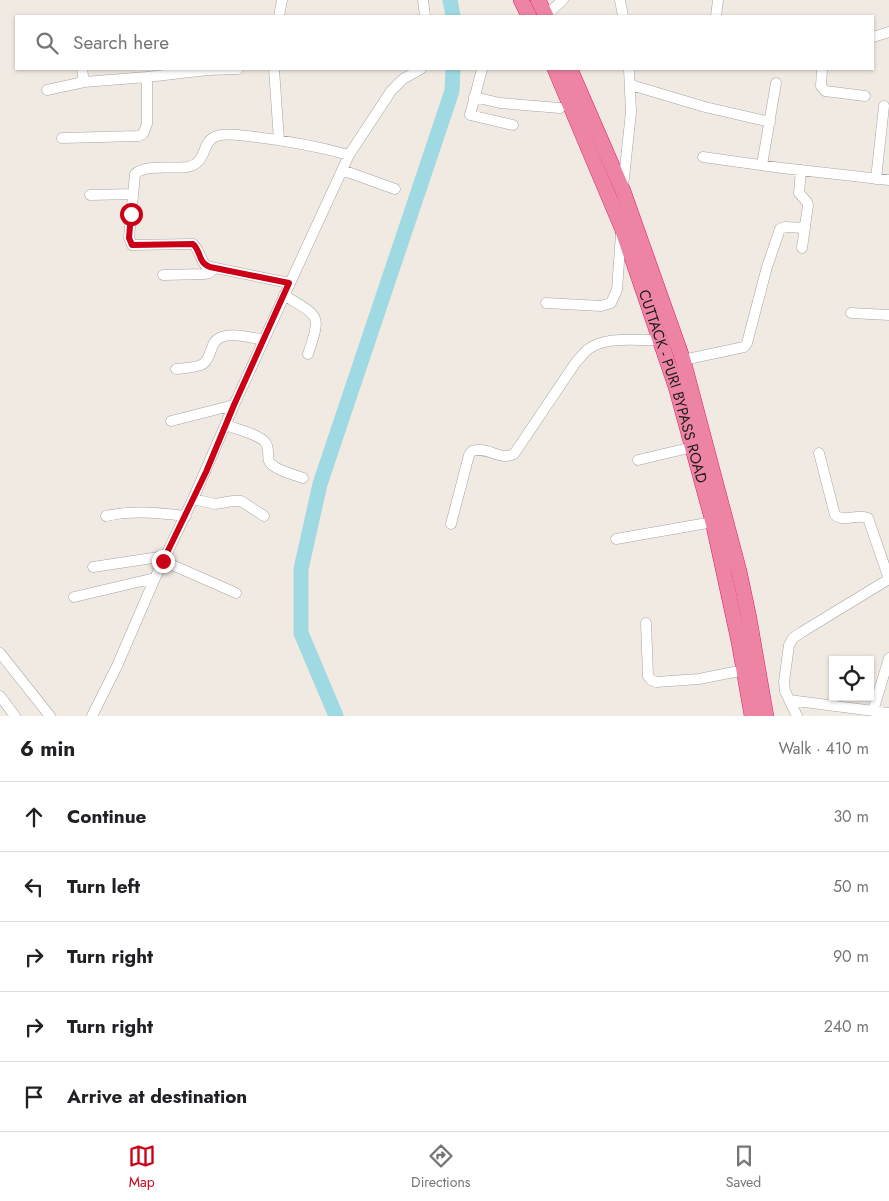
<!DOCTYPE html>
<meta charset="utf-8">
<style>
body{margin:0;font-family:Jost,sans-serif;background:#f6f6f6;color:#202124}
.controls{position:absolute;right:15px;bottom:15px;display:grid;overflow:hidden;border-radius:0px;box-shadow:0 1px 4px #0004}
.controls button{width:45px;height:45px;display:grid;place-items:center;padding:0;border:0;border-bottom:1px solid #e0e0e0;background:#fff;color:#202124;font:25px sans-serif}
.stop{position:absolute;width:15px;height:15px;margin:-11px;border:4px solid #cb0016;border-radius:50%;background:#fff}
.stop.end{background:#cb0016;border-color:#fff;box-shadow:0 1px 5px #0008}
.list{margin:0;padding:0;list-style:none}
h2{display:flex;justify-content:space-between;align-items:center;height:65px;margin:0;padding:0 20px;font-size:21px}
h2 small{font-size:16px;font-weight:400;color:#757577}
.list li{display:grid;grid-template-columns:32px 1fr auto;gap:15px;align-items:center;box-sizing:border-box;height:70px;padding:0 20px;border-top:1px solid #e0e0e0}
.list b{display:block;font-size:19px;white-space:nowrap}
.list em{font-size:16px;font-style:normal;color:#757577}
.icon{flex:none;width:28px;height:28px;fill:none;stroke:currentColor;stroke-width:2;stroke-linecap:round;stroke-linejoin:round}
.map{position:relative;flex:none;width:889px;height:716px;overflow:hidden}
.search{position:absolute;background:#fff;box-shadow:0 1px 4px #0004;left:15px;right:15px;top:15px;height:55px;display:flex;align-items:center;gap:12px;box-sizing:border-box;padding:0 18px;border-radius:0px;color:#757577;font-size:19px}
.sheet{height:415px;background:#fff}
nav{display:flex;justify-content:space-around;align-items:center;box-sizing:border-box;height:70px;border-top:1px solid #e0e0e0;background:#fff;font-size:14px;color:#757577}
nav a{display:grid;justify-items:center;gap:2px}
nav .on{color:#cb0016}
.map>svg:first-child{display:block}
</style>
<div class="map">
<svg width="889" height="716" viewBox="0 0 889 716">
<rect width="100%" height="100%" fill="#f0eae3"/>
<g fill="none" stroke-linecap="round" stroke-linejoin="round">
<!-- river -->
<path stroke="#9fd9e1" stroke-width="15" d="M450 0 453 16
M336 716 301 633V569L320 484 452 91 453 69"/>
<!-- minor casing -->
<g stroke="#a5a5a5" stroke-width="11">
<path id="minor" d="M423 0 425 16
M620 0 623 16
M279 16 282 0
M545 16 563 0
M716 16 718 0
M873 37 889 32
M82 69 84 82
M274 69 279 140
M482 69 470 115 513 125
M822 69 821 86 825 91 865 96
M631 85 705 107 770 122
M47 90 84 82 147 77 208 70 238 69
M474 97 500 103 560 108
M62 138 138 136 143 134 147 124V77
M703 157 782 168 889 180
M762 165 776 83
M342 170 395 189
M801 170 799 193 807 202 808 205 802 248
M876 179 884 106
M623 187 631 112 629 69
M90 195 133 194
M163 275 204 274 209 273 214 269
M289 283 206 266C200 259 199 249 193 244L132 245 129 238 135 174C145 164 173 169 187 167 209 163 200 141 217 136 226 133 238 135 247 136 282 140 316 146 349 155
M284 295C319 317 322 313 308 354
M546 303 601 306 611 303 617 290 621 234
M851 313 889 315
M683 360 744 347 747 343 767 267 780 229 785 227 805 228
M176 369C184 368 196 368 203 364 210 359 210 350 214 343 223 329 251 338 264 340
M171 421 234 405
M226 425C236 429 258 434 265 442 270 448 267 455 269 461 272 469 295 475 303 478
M819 453 835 515C845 523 857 513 868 518L889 579
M638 460 693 447
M193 499 215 504 233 501H241L264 516
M106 516C133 510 158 513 186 516
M451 524 469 455 472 451C488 446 499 461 514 454L576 362C579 359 583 354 587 350 606 335 638 341 661 340
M616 539 713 522
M163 561 236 593
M93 567 166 556
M74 597 155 578
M646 623 648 676 651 680 656 682 699 679 744 670
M0 653 50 716
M0 696 15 716
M789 700 889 713
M873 711 889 658
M92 716 117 666 155 578 193 499 234 405 349 155 391 91 403 79 421 69
M797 716 785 691 784 682 789 645 793 638 802 632 889 579"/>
</g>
<!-- highway casing -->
<g stroke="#e71675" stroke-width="16">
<g id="highway">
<path d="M521 0 529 16"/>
<path d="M538 0 546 16"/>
<path id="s1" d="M555 69 622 228 676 387 713 522 739 642 752 716"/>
<path d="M570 69 623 191 683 360 739 571 749 618 766 716"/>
</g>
</g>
<!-- minor -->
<use href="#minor" stroke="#fff" stroke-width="10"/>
<!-- highway -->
<use href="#highway" stroke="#ed84a3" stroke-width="15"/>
</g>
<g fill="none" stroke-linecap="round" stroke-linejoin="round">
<!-- route -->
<path stroke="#cb0016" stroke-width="6" d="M131 214 129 238 132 245 193 244C201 251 198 263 210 267L289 283 234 405 206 472 163 561"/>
</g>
<g text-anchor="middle" stroke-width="4" stroke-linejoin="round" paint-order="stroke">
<!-- street labels -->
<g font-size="15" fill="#1e1e1e" stroke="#fff">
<text dy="5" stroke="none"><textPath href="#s1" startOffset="339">CUTTACK - PURI BYPASS ROAD</textPath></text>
</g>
</g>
</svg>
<div class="controls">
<button><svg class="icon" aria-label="locate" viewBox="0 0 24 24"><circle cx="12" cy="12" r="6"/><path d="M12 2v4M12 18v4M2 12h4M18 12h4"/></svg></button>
</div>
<div class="stop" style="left:131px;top:214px"></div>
<div class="stop end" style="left:163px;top:561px"></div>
<div class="search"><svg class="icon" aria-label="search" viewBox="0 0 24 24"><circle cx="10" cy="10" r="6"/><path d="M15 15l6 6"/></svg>Search here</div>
</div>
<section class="sheet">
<h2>6 min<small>Walk · 410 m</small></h2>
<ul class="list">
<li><svg class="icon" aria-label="ahead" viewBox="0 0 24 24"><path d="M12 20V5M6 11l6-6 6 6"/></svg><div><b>Continue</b></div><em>30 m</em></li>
<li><svg class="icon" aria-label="left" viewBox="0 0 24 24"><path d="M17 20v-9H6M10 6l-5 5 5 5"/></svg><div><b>Turn left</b></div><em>50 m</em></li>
<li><svg class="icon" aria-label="right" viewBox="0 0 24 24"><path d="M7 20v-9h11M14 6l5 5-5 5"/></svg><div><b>Turn right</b></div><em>90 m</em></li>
<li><svg class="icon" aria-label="right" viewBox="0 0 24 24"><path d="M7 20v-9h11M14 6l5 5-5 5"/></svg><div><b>Turn right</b></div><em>240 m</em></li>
<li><svg class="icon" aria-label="arrive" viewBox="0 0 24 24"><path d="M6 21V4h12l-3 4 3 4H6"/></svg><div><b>Arrive at destination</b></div></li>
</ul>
</section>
<nav>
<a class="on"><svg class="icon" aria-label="map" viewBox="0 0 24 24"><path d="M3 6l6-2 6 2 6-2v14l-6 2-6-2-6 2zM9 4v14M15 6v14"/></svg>Map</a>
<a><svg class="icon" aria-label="directions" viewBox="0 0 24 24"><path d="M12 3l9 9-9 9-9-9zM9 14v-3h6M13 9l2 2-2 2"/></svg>Directions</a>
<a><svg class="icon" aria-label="saved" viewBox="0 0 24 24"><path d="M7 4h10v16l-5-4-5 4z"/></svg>Saved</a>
</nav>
